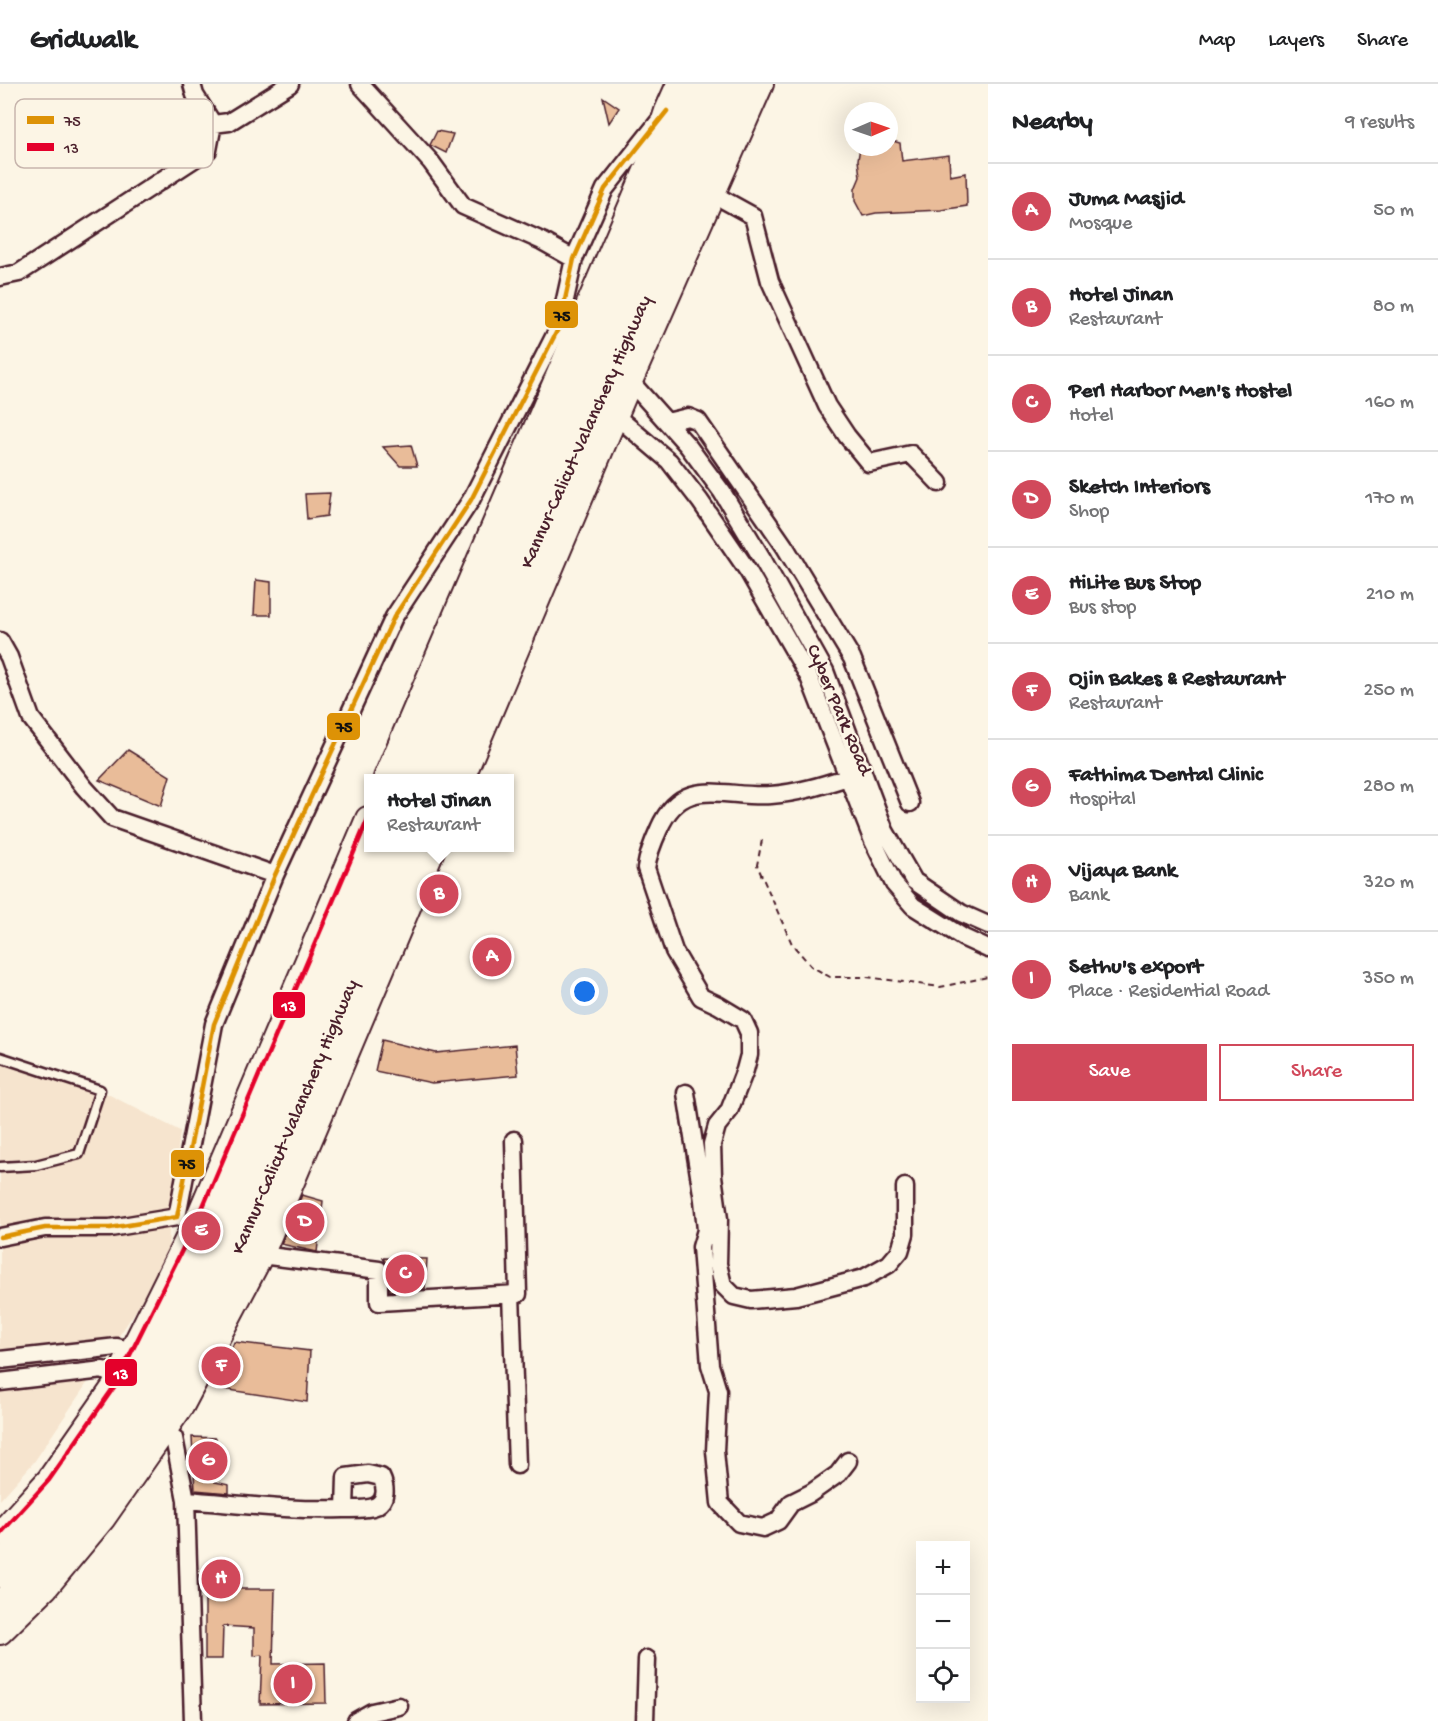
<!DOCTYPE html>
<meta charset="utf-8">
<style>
body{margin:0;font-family:"Gochi Hand",sans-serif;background:#f6f6f6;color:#202124}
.controls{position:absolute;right:18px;bottom:18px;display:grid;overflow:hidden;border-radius:0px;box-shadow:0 6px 24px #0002}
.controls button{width:54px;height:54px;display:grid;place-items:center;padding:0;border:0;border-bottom:2px solid #e0e0e0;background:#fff;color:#202124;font:30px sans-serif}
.compass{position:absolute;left:844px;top:18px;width:54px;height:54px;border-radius:50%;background:#fff;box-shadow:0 6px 24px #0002;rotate:88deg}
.you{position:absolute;left:585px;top:908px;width:21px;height:21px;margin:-15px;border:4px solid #fff;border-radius:50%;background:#1a73e8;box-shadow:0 0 0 9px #1a73e833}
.badge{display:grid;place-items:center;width:39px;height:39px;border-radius:50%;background:#d1495b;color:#fff;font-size:20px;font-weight:700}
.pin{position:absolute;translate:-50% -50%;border:3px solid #fff;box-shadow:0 2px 6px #0006}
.popup{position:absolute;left:364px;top:690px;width:150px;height:78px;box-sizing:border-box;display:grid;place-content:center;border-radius:0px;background:#fff;filter:drop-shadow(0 2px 4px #0005);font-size:20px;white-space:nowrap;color:#757577}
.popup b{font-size:22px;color:#202124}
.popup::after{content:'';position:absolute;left:50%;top:100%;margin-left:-12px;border:12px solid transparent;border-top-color:#fff}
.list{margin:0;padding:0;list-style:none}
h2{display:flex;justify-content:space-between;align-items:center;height:78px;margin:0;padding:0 24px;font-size:26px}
h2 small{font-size:20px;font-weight:400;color:#757577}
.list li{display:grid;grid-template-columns:39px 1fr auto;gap:18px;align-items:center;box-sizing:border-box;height:96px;padding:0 24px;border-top:2px solid #e0e0e0}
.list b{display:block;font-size:22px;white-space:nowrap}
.list p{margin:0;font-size:20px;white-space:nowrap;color:#757577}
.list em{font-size:20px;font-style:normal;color:#757577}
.actions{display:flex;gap:12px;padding:18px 24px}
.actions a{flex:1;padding:14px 0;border:2px solid #d1495b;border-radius:0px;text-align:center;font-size:21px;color:#d1495b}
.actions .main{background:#d1495b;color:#fff}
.icon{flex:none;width:33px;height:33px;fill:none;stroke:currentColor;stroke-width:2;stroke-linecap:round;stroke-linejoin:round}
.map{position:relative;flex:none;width:988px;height:1637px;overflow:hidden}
header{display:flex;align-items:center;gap:36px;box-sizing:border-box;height:84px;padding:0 30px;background:#fff;border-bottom:2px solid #e0e0e0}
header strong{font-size:28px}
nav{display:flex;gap:33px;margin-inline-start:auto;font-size:21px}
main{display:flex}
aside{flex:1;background:#fff}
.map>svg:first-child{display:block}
</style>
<header>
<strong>Gridwalk</strong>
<nav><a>Map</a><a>Layers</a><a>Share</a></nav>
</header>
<main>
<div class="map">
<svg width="988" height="1637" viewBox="0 0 988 1637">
<rect width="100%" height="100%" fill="#fcf5e5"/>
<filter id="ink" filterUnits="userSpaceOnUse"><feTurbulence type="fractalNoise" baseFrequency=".0167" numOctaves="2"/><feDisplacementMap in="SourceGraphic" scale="12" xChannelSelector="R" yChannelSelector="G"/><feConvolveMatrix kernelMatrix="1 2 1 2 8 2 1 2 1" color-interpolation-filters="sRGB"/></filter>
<g filter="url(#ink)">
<!-- built -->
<path fill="#f6e4ce" d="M0 973 100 1006 180 1047 169 1146 168 1179 34 1378 0 1416Z"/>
<!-- building -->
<path fill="#e9bc99" stroke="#4a1f2b" stroke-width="1.5" d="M603 13 619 24 609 39Z
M437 47 453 50 446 69 430 61Z
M889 56 900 59 902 77 949 71 950 92 966 89 967 122 941 126 876 129 863 132 855 117V105L860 93 858 76 860 63H889Z
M411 361 417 382H400L383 363Z
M330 409 327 432 307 435 305 410Z
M256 496 271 498V531H254Z
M128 666 170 692 161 722 99 696Z
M436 799 452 802 443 826 428 821Z
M382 956 436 969 515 961 518 991 432 999 375 987Z
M302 1111 323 1117 317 1168 281 1160Z
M383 1174 427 1175 425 1205 390 1207 389 1185Z
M234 1258 310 1267 307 1318 216 1304Z
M192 1353 216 1354 215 1398 229 1401V1409L195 1406Z
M205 1505H275L273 1580 325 1579 326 1619 260 1620 262 1571 254 1572V1544L223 1542 222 1575H205Z"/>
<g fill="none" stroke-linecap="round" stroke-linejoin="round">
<!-- lane casing -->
<g stroke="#4a1f2b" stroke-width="13">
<path id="lane" d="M0 973 100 1006 79 1070 36 1081 0 1083"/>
</g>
<!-- street casing -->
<g stroke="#4a1f2b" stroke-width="21">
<path id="street" d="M192 0 195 11 213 40 229 38 290 0
M360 0 431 78 463 122 542 157 574 175
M713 110 753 132 770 197 827 322 847 352 869 379 911 370 939 399
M0 193 19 189 208 66 213 40
M630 297 688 362 722 408 763 476 825 587 885 747 914 797 961 829 988 841
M616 332 669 377 700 417 748 487 809 593 873 757 894 800 913 822 964 854 988 865
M667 338 688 333 698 337 785 463 852 574 910 719
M0 557 9 573 31 634 84 703 112 734 275 791
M848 693C823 701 798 709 771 711 725 715 683 689 659 745 653 758 648 770 646 784L674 867 701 913 718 921 743 936 749 949V971L745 986 729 1027 717 1042 712 1060 713 1092 719 1135 718 1180 723 1201 734 1212 751 1216 796 1212 864 1194 889 1180 900 1167 905 1150V1103
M686 1009 703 1116 706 1146 701 1163 710 1281 718 1307 715 1367 720 1419 739 1439 763 1444 778 1437 791 1419 811 1409 838 1390 848 1377
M0 1153 45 1144H110L177 1133 214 940 275 791 394 533 471 416 559 243 574 175 605 105 659 37
M261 1171 379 1186V1218L518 1210 514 1056
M511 1210 517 1381
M0 1276 117 1263 132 1267
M0 1298 103 1286 118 1295
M162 1350 174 1354 186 1416 193 1637
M186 1416C239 1420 290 1427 343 1425 353 1425 367 1426 376 1422 387 1416 386 1403 381 1393L368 1390 346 1393 345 1425
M356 1637 372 1628 399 1622
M645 1637 647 1575"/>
</g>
<!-- secondary casing -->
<g stroke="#4a1f2b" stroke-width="28">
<path id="secondary" d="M386 694 652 73 667 27 679 0
M462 694 630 297 761 0
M0 1450 49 1396 114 1303 199 1132 368 735
M0 1548 45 1504 103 1434 182 1321 261 1171 433 764"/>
</g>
<!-- highway casing -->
<g stroke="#4a1f2b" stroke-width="36">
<path id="highway" d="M406 694 707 0
M435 694 466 617 737 0
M0 1487 68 1411 138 1305 180 1228 223 1138 377 764
M0 1525 35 1490 88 1426 160 1318 204 1239 245 1147 406 764"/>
</g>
<!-- path -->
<path stroke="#4a1f2b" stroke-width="2" stroke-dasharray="6 4.5" stroke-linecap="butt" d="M762 756 757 781 792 860 811 882 830 893H867L940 903 988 893"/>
<!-- lane -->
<use href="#lane" stroke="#fcf5e5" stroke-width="8"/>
<!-- street -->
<use href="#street" stroke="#fcf5e5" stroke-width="16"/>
<!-- secondary -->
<use href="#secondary" stroke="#fcf5e5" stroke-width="24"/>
<!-- highway -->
<use href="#highway" stroke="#fcf5e5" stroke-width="32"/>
<!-- bus-1 casing -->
<g stroke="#fcf5e5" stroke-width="9">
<path id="bus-1" d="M0 1153 45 1144H110L177 1133 214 940 275 791 394 533 471 416 559 243 574 175 605 105 667 27"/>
</g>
<!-- bus-2 casing -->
<g stroke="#fcf5e5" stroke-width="9">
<path id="bus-2" d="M0 1450 49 1396 114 1303 199 1132 368 735"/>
</g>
<!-- bus-1 -->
<use href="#bus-1" stroke="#dd9206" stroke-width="4.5"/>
<!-- bus-2 -->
<use href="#bus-2" stroke="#e4002b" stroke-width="4.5"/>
</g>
</g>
<g text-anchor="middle" stroke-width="4.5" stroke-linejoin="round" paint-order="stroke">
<!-- street labels -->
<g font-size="20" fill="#4a1f2b" stroke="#fcf5e5">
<text transform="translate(584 347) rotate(-66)" y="7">Kannur-Calicut-Valanchery Highway</text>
<text transform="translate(841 625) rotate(67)" y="7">Cyber Park Road</text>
<text transform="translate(293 1032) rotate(-67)" y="7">Kannur-Calicut-Valanchery Highway</text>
</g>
</g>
<!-- legend -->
<rect x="15" y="15" width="198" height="69" rx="9" fill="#fcf5e5" stroke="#c7b5ad" stroke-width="1.5"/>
<rect x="27" y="32" width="27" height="8" fill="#dd9206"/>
<rect x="27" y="59" width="27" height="8" fill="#e4002b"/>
<g font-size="16" fill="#4a1f2b">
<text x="64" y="42">75</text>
<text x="64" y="69">13</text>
</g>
<g stroke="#fcf5e5" stroke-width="2">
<rect x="544" y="216" width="35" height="29" rx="6" fill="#dd9206"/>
<rect x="326" y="628" width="35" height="29" rx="6" fill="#dd9206"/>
<rect x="272" y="907" width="34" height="28" rx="6" fill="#e4002b"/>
<rect x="170" y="1065" width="35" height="29" rx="6" fill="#dd9206"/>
<rect x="104" y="1274" width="34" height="29" rx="6" fill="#e4002b"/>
</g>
<g font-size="16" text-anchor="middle" font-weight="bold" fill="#fff">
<text x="289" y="927">13</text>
<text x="121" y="1295">13</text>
</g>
<g font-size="16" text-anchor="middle" font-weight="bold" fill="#111">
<text x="562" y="237">75</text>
<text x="344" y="648">75</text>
<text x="187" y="1085">75</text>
</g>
</svg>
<div class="controls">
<button>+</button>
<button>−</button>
<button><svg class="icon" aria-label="locate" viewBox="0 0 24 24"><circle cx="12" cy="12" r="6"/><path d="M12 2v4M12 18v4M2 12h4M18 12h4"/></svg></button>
</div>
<svg class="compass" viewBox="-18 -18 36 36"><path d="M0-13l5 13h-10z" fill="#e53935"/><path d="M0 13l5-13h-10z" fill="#757577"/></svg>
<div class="you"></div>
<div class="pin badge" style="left:492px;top:873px">A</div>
<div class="pin badge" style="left:439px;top:810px">B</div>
<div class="popup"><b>Hotel Jinan</b>Restaurant</div>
<div class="pin badge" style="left:405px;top:1190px">C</div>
<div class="pin badge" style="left:305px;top:1138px">D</div>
<div class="pin badge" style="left:201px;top:1147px">E</div>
<div class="pin badge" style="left:221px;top:1282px">F</div>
<div class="pin badge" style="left:208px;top:1377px">G</div>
<div class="pin badge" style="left:221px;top:1495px">H</div>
<div class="pin badge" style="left:293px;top:1600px">I</div>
</div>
<aside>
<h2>Nearby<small>9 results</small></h2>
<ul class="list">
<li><span class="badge">A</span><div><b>Juma Masjid</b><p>Mosque</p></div><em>50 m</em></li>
<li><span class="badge">B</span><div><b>Hotel Jinan</b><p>Restaurant</p></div><em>80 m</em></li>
<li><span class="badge">C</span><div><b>Perl Harbor Men's Hostel</b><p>Hotel</p></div><em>160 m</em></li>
<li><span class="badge">D</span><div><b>Sketch Interiors</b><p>Shop</p></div><em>170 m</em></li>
<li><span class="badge">E</span><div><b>HiLite Bus Stop</b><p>Bus stop</p></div><em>210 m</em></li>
<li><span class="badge">F</span><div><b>Ojin Bakes &amp; Restaurant</b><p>Restaurant</p></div><em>250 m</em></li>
<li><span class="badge">G</span><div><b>Fathima Dental Clinic</b><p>Hospital</p></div><em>280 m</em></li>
<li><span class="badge">H</span><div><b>Vijaya Bank</b><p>Bank</p></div><em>320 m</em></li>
<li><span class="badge">I</span><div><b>Sethu's export</b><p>Place · Residential Road</p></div><em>350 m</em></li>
</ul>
<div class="actions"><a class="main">Save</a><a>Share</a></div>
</aside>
</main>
